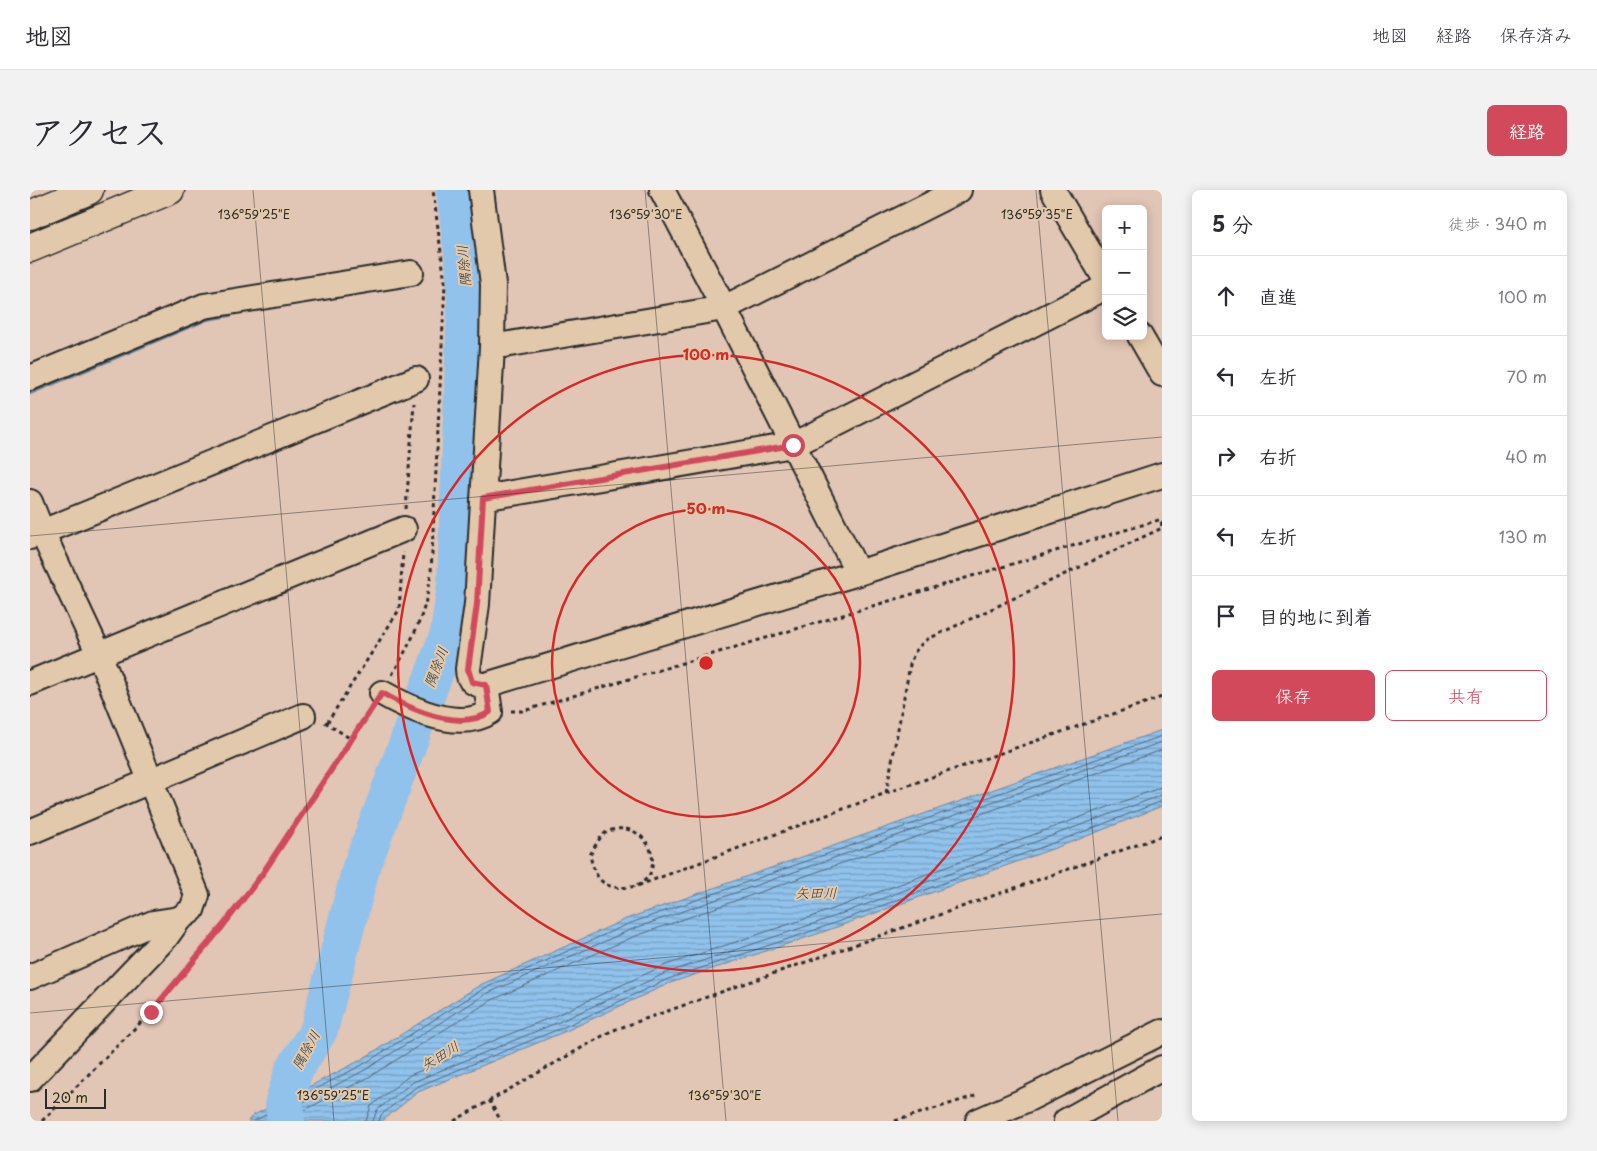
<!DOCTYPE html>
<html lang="ja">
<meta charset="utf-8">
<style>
body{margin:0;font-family:"Playpen Sans","Klee One",sans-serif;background:#f2f2f3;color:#2b2b33}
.controls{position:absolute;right:15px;top:15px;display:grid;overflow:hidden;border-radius:8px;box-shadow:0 2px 12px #0003}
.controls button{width:45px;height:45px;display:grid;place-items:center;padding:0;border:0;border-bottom:1px solid #e1e1e2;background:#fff;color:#2b2b33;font:25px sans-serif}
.scale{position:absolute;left:15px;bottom:12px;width:61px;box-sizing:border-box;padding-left:5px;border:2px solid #2b2b2b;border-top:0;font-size:14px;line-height:18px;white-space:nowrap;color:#2b2b2b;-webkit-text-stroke:4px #e3c9ab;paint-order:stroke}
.stop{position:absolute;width:15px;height:15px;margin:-11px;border:4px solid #d1495b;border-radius:50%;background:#fff}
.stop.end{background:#d1495b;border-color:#fff;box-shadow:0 1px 5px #0008}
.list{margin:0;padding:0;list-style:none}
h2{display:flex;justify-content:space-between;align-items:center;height:65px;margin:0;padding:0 20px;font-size:21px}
h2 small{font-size:16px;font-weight:400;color:#7c7c81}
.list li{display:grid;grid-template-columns:32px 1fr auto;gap:15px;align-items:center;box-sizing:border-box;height:80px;padding:0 20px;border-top:1px solid #e1e1e2}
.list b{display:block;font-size:19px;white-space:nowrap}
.list em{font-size:16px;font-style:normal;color:#7c7c81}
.actions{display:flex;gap:10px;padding:15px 20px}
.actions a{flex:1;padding:11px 0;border:1px solid #d1495b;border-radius:8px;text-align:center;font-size:18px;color:#d1495b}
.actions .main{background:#d1495b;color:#fff}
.icon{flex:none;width:28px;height:28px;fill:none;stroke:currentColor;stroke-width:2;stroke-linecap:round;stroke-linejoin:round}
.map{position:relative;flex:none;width:1132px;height:931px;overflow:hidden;border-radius:8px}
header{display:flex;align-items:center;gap:30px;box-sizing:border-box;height:70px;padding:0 25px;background:#fff;border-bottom:1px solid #e1e1e2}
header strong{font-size:24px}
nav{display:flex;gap:28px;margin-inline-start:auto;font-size:18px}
.intro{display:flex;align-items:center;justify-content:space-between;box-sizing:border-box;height:120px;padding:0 30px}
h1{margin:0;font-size:35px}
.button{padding:12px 22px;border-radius:8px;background:#d1495b;color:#fff;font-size:18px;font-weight:700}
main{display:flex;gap:30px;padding:0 30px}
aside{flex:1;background:#fff;border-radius:8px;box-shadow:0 2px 12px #0003}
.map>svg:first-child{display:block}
</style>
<header>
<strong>地図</strong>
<nav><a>地図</a><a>経路</a><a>保存済み</a></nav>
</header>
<div class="intro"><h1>アクセス</h1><a class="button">経路</a></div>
<main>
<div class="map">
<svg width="1132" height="931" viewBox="0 0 1132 931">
<defs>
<pattern id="water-rules" width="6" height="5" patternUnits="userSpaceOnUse" patternTransform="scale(1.25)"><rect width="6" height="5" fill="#90c2ec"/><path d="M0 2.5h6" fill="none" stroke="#769ebf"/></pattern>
</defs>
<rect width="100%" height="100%" fill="#e1c5b5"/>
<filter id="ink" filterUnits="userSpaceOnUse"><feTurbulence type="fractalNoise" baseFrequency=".02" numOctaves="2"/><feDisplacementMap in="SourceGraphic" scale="10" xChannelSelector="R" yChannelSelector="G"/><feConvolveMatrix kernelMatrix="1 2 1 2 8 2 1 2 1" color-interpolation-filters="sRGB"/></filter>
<g filter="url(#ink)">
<!-- water -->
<path fill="url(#water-rules)" stroke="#68869f" d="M1132 540V616L1047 650 790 743 640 793 536 841 388 902 352 931H218L222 926 329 871 450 795 596 729Z"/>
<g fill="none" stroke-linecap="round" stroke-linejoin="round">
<!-- shore -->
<path stroke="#536778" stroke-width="1" d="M224 931 332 875 453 799 598 734 1132 546
M237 931 335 880 456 804 600 740 1132 552
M253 931 339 887 460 811 603 747 1132 560
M336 931 341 916 380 885 529 824 633 776 784 726 1132 597
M343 931 347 920 383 892 531 831 636 783 786 733 1132 605
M349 931 351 925 386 897 534 837 638 789 788 739 1045 645 1132 611"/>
<!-- stream -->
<path stroke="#68869f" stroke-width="6" d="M0 202 177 128 200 124"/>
<!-- river -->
<path stroke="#90c2ec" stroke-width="38" d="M256 931 254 912 264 880 289 840 331 678 419 444 426 396 436 115 435 78 425 0"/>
<!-- minor casing -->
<g stroke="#2b2b2b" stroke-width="28">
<path id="minor" d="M451 0 463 94 462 157 447 414 438 479C438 491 444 495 456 495L828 383 1132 285
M632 0 694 118 828 383
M1023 0 1076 90
M1110 146 1132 184
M462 157 694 118 929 0
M0 188 174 116 381 83
M453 308 763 255 1076 97
M0 312 12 342 69 464 167 705 162 720 149 729 136 747 0 889
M0 347 386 189
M0 493 374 339
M352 503C382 520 429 542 460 522L456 495
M0 642 273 526
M0 787 123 733 149 729
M948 931 998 909 1132 842
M1036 931 1132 878"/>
</g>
<!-- tertiary casing -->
<g stroke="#2b2b2b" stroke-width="31">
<path id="tertiary" d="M0 25 59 0
M0 58 140 0"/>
</g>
<!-- path -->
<path stroke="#2b2b2b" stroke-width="3" stroke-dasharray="4 4" stroke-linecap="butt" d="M376 319 384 213
M362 485C384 446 395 427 401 383L415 93 403 0
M481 521H493L1132 329
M295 532 321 549
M297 533 369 420 373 362
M856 603 880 475 884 463 894 451 1132 338 1131 329
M607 696C611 693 616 690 619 686 632 660 607 630 579 641 570 644 565 657 560 665 566 695 578 701 607 696L856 603 1132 507
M459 910 471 931
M12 931 121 822 192 737 233 683 341 520
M424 931 581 841 1132 646
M865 931 948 905"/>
<!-- minor -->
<use href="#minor" stroke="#e3c9ab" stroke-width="24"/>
<!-- tertiary -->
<use href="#tertiary" stroke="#e3c9ab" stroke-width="28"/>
</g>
</g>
<g fill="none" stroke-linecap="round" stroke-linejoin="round" filter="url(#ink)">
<!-- route -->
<path stroke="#d1495b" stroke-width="6" d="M121 822 192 737 233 683 352 503C382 520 429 542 460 522L456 495 442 492 438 479 447 414 453 308 763 255"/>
</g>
<!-- ticks -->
<path fill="none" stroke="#2b2b2b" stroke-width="1" stroke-opacity="0.45" d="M223 0 304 931M615 0 696 931M1006 0 1088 931M0 346 1132 247M0 823 1132 724"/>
<!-- distance rings -->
<g fill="none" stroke="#d62828" stroke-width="2.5">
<circle cx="676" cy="473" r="154"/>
<circle cx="676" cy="473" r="308"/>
</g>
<g text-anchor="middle" stroke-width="4" stroke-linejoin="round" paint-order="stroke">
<!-- water labels -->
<g font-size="14" font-style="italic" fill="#353a3e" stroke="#e3c9ab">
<text transform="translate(434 76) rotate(-95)" y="5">隅除川</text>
<text transform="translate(406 477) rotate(-69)" y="5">隅除川</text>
<text x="786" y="708">矢田川</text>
<text transform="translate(276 860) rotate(-61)" y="5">隅除川</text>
<text transform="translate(410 866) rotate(-32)" y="5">矢田川</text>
</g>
</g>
<g font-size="12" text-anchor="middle" fill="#2b2b2b" stroke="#e3c9ab" stroke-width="4" stroke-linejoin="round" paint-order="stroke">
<text x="224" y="29">136°59'25"E</text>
<text x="616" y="29">136°59'30"E</text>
<text x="1007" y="29">136°59'35"E</text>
<text x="303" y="910">136°59'25"E</text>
<text x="695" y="910">136°59'30"E</text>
</g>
<circle cx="676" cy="473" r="8" fill="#d62828" stroke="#e3c9ab" stroke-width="2.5"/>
<g font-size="15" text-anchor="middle" font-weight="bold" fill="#d62828" stroke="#e3c9ab" stroke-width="4" stroke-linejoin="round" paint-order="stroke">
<text x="676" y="170">100 m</text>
<text x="676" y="324">50 m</text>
</g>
</svg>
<div class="controls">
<button>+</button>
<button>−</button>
<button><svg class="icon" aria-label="layers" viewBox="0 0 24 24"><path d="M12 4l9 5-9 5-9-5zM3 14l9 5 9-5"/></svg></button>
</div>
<div class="scale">20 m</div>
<div class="stop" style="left:763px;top:255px"></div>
<div class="stop end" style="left:121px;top:822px"></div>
</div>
<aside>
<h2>5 分<small>徒歩 · 340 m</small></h2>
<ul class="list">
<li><svg class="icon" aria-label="ahead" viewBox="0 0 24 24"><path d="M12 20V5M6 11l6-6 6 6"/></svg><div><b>直進</b></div><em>100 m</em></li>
<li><svg class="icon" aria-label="left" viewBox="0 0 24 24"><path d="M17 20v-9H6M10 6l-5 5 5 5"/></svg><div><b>左折</b></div><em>70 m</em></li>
<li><svg class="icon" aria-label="right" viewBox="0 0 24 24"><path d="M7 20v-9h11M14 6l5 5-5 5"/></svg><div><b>右折</b></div><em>40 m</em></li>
<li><svg class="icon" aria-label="left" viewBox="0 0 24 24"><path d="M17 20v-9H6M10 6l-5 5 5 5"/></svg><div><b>左折</b></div><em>130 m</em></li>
<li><svg class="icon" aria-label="arrive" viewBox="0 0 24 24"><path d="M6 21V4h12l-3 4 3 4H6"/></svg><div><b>目的地に到着</b></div></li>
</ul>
<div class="actions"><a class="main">保存</a><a>共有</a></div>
</aside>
</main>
